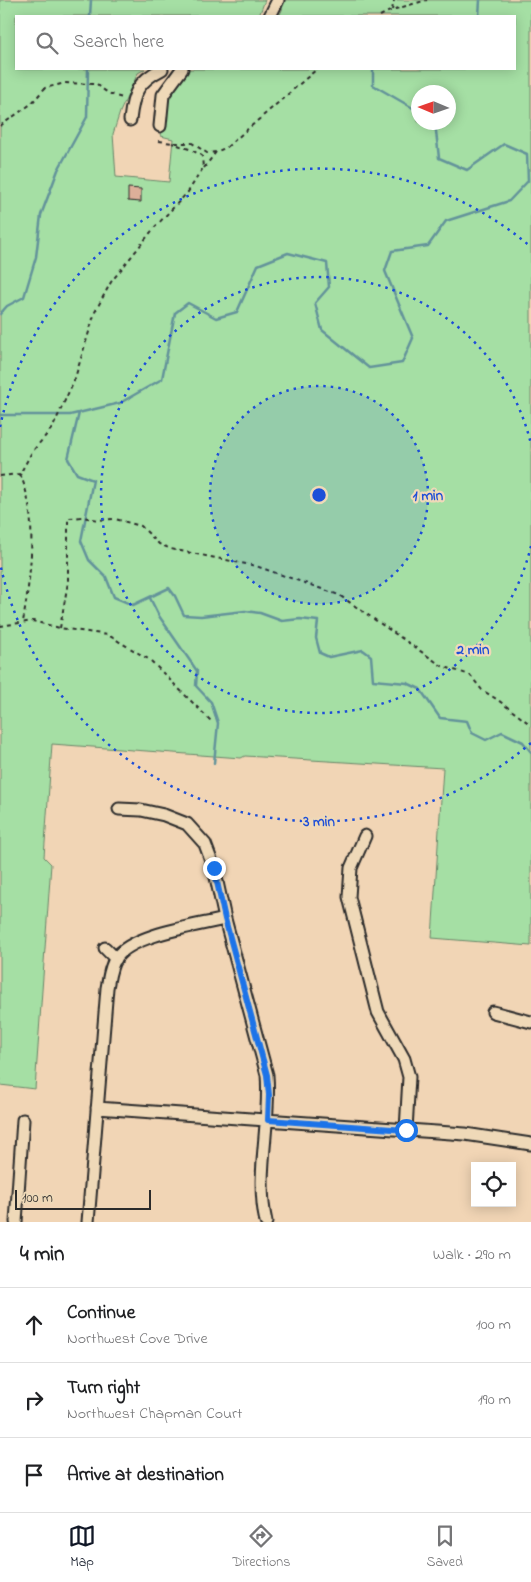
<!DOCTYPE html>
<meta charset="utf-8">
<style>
body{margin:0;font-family:"Indie Flower",sans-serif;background:#f6f6f6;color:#202124}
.controls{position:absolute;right:15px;bottom:15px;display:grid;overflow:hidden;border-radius:0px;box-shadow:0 2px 12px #0003}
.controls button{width:45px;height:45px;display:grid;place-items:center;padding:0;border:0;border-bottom:1px solid #e0e0e0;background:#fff;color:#202124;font:25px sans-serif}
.compass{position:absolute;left:411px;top:85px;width:45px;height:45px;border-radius:50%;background:#fff;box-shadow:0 2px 12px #0003;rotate:272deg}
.scale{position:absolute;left:15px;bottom:12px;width:136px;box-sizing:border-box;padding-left:5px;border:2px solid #2b2b2b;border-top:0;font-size:14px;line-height:18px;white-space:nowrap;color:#2b2b2b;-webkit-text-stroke:4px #efd9b8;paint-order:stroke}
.stop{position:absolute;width:15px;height:15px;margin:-11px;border:4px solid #1a73e8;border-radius:50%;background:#fff}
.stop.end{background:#1a73e8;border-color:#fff;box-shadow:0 1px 5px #0008}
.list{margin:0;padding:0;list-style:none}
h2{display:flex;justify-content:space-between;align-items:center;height:65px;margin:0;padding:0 20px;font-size:21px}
h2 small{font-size:16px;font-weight:400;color:#757577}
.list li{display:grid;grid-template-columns:32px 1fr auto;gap:15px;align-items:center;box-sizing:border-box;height:75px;padding:0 20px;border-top:1px solid #e0e0e0}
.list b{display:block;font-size:19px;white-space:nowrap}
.list p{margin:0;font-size:16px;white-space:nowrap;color:#757577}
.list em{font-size:16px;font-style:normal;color:#757577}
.icon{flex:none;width:28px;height:28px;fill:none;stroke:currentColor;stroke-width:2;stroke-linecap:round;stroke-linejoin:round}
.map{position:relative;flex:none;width:531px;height:1222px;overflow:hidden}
.search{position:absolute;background:#fff;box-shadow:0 2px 12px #0003;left:15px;right:15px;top:15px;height:55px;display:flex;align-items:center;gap:12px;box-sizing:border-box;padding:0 18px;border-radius:0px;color:#757577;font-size:19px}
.sheet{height:290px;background:#fff}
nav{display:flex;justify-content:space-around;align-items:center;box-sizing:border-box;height:70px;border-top:1px solid #e0e0e0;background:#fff;font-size:14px;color:#757577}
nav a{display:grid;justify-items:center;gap:2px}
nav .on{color:#111827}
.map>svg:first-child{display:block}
</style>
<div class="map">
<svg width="531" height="1222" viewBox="0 0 531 1222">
<rect width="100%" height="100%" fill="#f1d5b5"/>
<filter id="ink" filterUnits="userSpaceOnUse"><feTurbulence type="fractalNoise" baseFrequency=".02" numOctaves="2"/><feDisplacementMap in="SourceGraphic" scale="10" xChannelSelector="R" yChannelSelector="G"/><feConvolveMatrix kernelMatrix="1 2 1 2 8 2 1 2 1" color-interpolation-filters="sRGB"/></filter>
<g filter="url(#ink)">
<!-- green -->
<path fill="#a5dfa4" stroke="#688568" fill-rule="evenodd" d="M0 0H265L259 16H16V69H145L138 73 120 112 113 134 116 177 169 182 173 139 161 136C165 112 170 86 189 69H515V16H279L282 10 284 0H531V946L432 938 443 768 245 756 241 758 52 744 44 857 51 864 35 1089 0 1085ZM418 92H448V122H418Z"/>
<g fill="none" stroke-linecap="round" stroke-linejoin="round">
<!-- stream -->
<path stroke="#63939a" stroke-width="2.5" d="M90 16 91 0
M479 16 480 0
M373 69V85L418 111
M0 314 7 306 24 297 36 257 41 215 58 170 87 117 88 69
M79 413 68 459 77 474 93 480 81 541 89 560 106 577 114 597 133 605 169 588 175 596 184 615 201 616 245 611 260 613 282 621 300 619 318 621 316 638 320 653 329 657 363 650 371 656 373 680 407 683 420 689 440 718 467 721 472 733 486 740 502 732 523 742 531 752
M0 415H70L120 403 162 379 175 313 188 303 216 318 237 312 258 265 288 253 327 263 329 287 315 303 322 330 369 368 402 363 413 338 385 271 392 251 428 246 446 221 509 201 528 181 527 154 504 144 467 170 439 158 435 122
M150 598 159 616 197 671 196 686 211 702 218 723 214 763"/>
</g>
<!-- building -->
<path fill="#ddaf99" stroke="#2b2b2b" d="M128 188 141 189V202L128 201Z"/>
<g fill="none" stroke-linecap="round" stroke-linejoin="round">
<!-- minor casing -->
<g stroke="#2b2b2b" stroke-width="15">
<path id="minor" d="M270 16 278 0
M130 120C133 93 138 81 162 69
M160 126 163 95 182 69
M119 809 141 810 164 815 187 824 205 844 214 868 225 919 267 1075C271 1124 255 1174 266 1222
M365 836 351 868 349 897 378 1012 404 1059 409 1077 406 1130
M105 948 116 959
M493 1012 531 1022
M97 1108 465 1134 531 1144
M16 1222 23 1120
M88 1222 107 988C109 978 110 966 116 958 132 934 197 926 225 919"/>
</g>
<!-- path -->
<path stroke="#2b2b2b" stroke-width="2" stroke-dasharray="4 4" stroke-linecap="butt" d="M392 10 394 0
M380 16 392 10 427 0
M0 126 31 104 45 88 65 83 97 84C105 92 112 96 124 98
M159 141 172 143H192L207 153 216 152 227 147 317 69
M204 168 216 152
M20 474C39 517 30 578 23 622
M0 476 20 474 32 452 53 427 75 378 95 312 111 282 155 227 188 192 203 168 202 156 192 150 172 143
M0 626 33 621 60 628 108 635 150 660 213 723
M60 628 68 582V518L83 517 98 520 115 519 141 526 159 544 171 549 256 566 339 595 442 666 470 675 482 690 498 700 531 725"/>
<!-- minor -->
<use href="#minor" stroke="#efd9b8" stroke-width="11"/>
</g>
</g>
<g fill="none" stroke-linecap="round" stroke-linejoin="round" filter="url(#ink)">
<!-- route -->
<path stroke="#1a73e8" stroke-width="6" d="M214 868 225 919 267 1075 269 1095 268 1120 406 1130"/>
</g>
<!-- distance rings -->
<circle cx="319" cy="495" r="109" fill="#1d4ed8" fill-opacity=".12"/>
<g fill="none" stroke="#1d4ed8" stroke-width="2.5" stroke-dasharray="2.5 5">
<circle cx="319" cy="495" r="109"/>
<path d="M531 546A218 218 0 1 1 531 444"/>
<path d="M531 743A326 326 0 0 1 0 563M0 427A326 326 0 0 1 531 247"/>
</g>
<circle cx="319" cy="495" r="8" fill="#1d4ed8" stroke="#efd9b8" stroke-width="2.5"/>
<g font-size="15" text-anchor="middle" font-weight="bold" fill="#1d4ed8" stroke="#efd9b8" stroke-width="4.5" stroke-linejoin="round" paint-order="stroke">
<text x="428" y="500">1 min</text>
<text x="473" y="654">2 min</text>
<text x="319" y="826">3 min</text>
</g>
</svg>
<div class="controls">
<button><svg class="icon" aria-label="locate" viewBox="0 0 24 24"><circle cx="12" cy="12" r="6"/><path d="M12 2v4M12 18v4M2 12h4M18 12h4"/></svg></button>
</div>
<svg class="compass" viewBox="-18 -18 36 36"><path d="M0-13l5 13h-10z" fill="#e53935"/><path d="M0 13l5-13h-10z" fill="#757577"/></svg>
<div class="scale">100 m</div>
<div class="stop" style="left:406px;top:1130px"></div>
<div class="stop end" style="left:214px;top:868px"></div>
<div class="search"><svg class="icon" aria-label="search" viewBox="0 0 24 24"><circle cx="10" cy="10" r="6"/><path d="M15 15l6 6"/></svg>Search here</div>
</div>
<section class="sheet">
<h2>4 min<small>Walk · 290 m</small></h2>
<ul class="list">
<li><svg class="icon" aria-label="ahead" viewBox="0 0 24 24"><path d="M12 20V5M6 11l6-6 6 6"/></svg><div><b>Continue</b><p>Northwest Cove Drive</p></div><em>100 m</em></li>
<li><svg class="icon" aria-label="right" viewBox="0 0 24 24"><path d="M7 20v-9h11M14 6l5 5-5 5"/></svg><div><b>Turn right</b><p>Northwest Chapman Court</p></div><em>190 m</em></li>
<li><svg class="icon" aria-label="arrive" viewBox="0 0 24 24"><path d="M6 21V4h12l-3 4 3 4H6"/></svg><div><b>Arrive at destination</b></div></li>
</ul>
</section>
<nav>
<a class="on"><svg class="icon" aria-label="map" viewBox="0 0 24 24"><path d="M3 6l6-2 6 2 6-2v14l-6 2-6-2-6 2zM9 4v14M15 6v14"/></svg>Map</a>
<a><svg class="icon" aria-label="directions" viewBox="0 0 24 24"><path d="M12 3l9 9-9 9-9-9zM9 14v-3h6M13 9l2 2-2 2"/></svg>Directions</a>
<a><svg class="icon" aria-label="saved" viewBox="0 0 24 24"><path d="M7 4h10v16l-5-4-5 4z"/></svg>Saved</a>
</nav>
